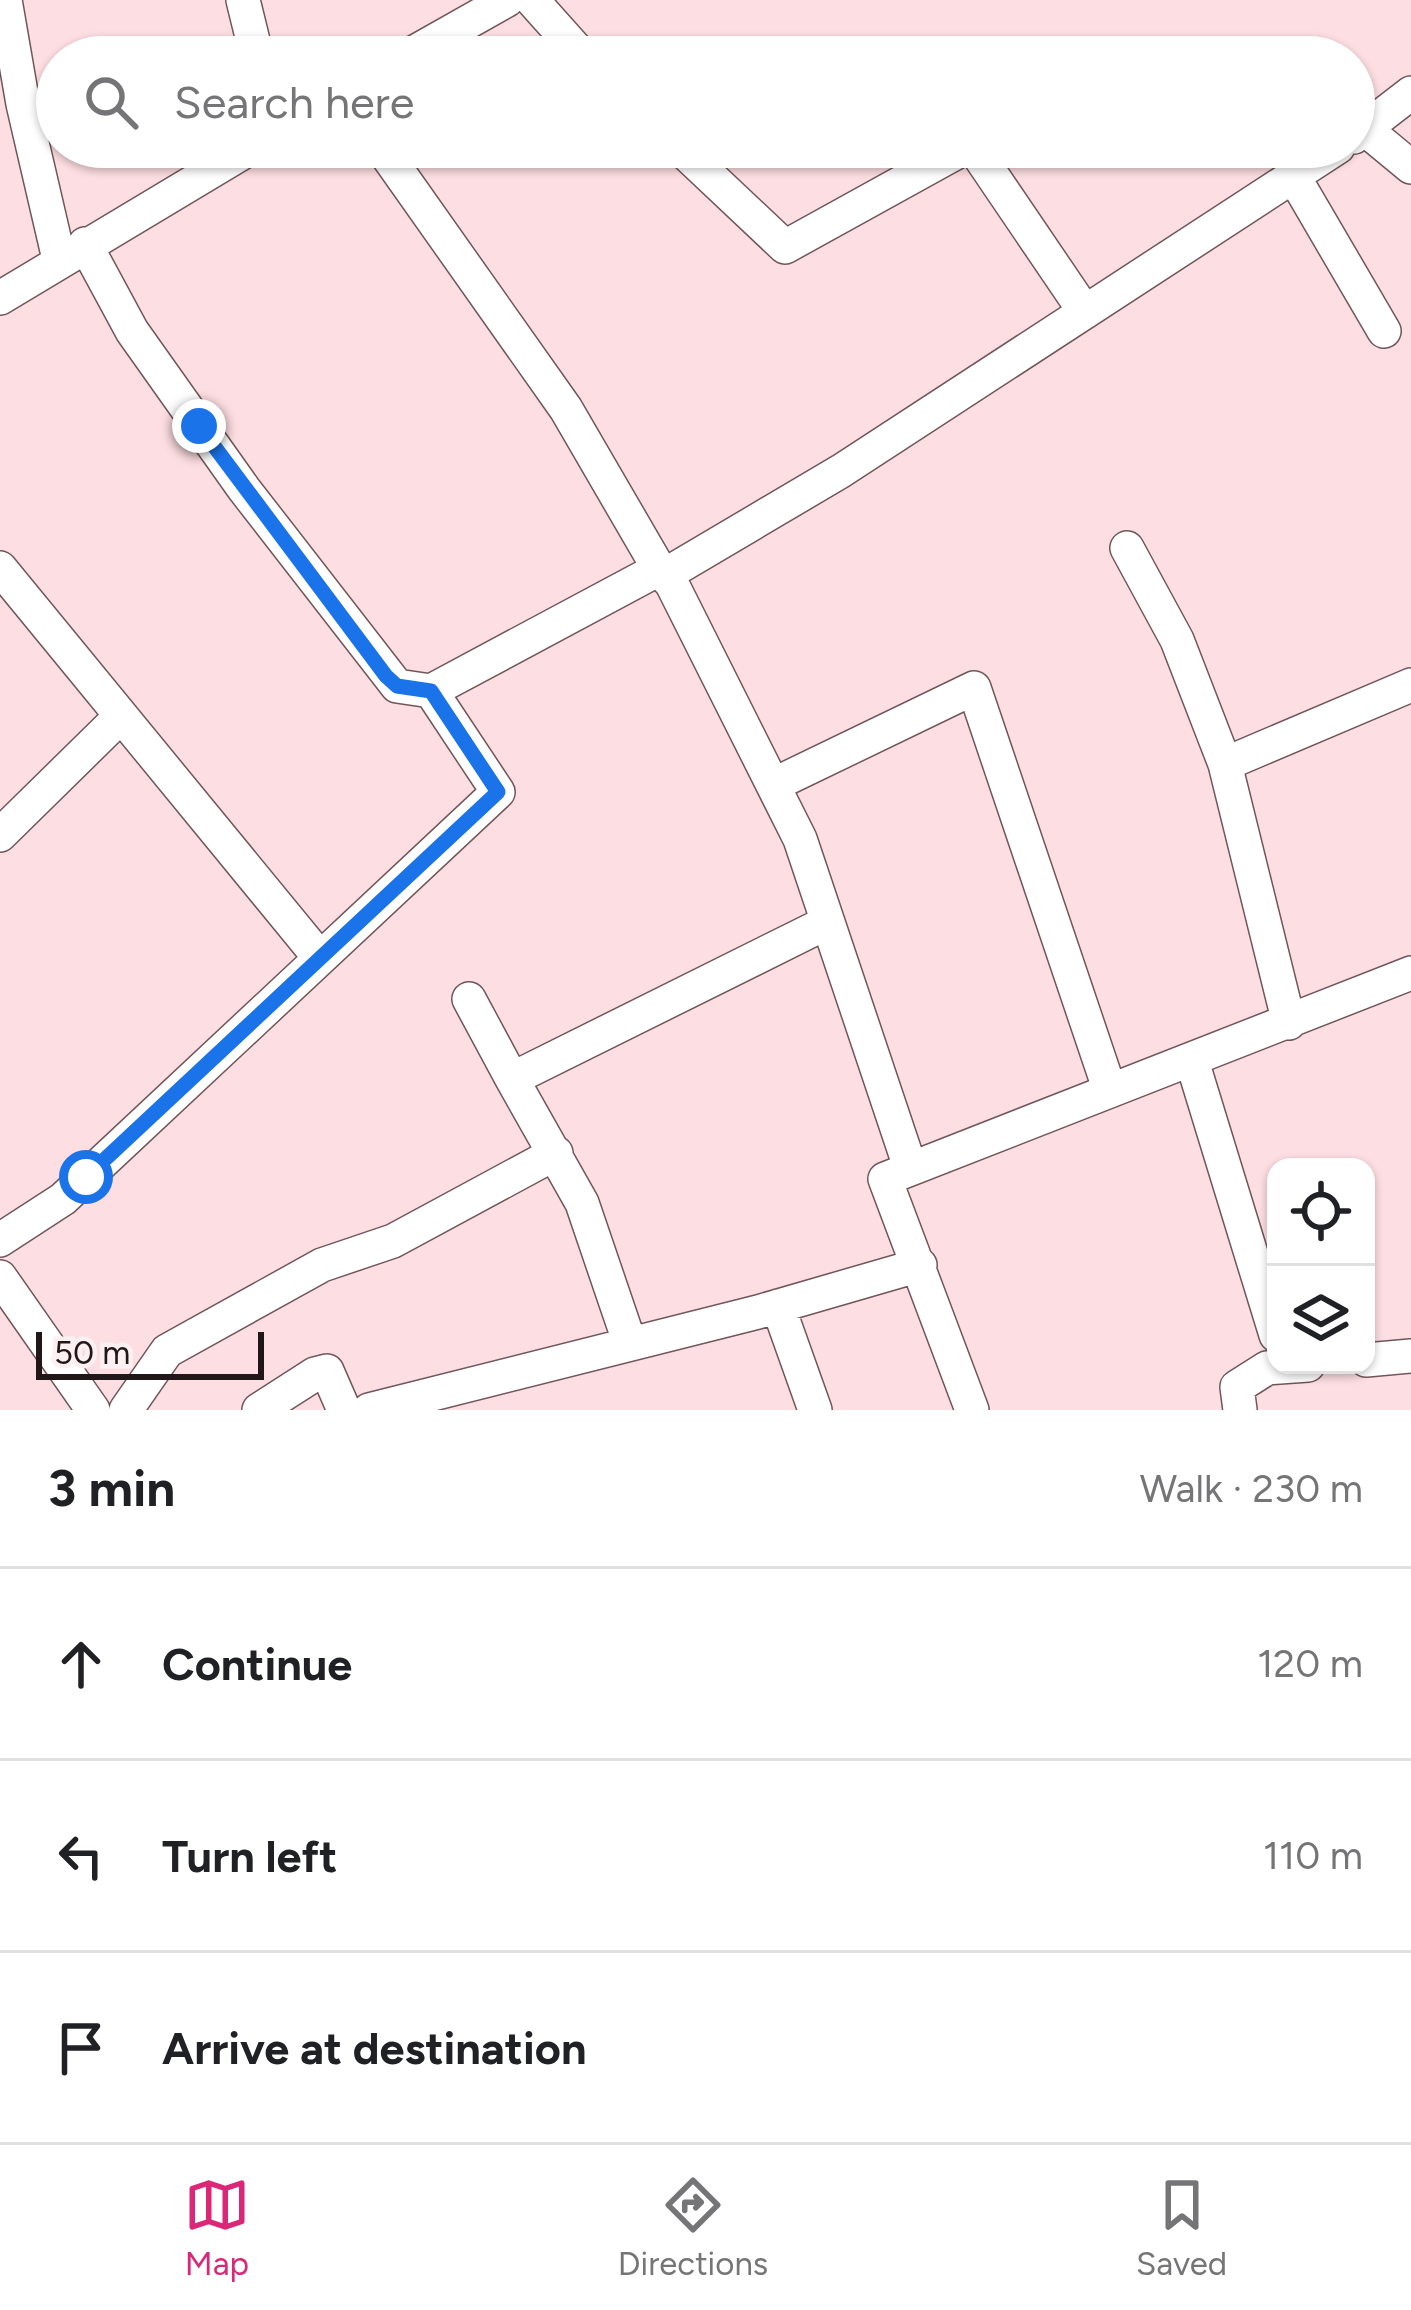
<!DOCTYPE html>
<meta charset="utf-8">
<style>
body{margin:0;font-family:Figtree,sans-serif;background:#f6f6f6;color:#202124}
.controls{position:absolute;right:36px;bottom:36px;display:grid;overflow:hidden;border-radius:24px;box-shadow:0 3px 9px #0004}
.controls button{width:108px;height:108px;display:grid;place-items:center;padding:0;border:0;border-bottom:3px solid #e0e0e0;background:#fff;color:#202124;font:60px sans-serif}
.scale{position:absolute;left:36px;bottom:30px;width:228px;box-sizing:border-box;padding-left:12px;border:6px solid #221718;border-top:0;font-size:33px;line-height:42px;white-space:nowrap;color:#221718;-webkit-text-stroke:9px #fdf0f2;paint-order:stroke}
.stop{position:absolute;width:36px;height:36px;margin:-27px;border:9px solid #1a73e8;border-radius:50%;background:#fff}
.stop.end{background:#1a73e8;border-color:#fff;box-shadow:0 3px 12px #0008}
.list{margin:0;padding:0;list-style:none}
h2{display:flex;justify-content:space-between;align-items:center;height:156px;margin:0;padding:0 48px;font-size:51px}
h2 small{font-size:39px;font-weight:400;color:#757577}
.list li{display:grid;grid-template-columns:78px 1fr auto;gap:36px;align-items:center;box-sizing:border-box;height:192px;padding:0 48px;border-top:3px solid #e0e0e0}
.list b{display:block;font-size:45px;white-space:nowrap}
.list em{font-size:39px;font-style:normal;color:#757577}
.icon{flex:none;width:66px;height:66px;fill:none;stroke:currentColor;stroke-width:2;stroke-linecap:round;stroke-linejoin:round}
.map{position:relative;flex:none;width:1411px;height:1410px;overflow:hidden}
.search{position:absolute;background:#fff;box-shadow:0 3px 9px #0004;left:36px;right:36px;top:36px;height:132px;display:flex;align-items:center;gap:30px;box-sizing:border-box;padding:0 42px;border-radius:66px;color:#757577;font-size:45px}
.sheet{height:732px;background:#fff}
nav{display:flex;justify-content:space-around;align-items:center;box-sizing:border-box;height:168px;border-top:3px solid #e0e0e0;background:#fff;font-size:33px;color:#757577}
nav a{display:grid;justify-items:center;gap:6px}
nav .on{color:#db2777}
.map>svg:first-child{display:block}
</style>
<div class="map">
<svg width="1411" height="1410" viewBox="0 0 1411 1410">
<rect width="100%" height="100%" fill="#fddee2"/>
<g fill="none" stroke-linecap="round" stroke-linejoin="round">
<!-- minor casing -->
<g stroke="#70565a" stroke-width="36">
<path id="minor" d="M5 0 23 104 59 259
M243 0 257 57
M532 0 583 57
M406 57 507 0
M1365 129 1411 167
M1354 137 1411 93
M381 147 566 409 659 569 672 584 800 839 910 1167
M679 147 785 247 966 147
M973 147 1085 312
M1294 177 1384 331
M85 244 132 331 244 489 397 686 431 691 659 569
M0 298 252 147
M1127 548 1177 640 1225 764 1289 1023
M0 568 320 958
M665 575 841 471 1338 147
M1225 764 1411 685
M773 785 974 688 1110 1091
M0 835 119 718
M469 999 512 1079 828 922
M1192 1061 1276 1335
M512 1079 582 1203 630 1344
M0 1240 63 1199 498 792 431 691
M0 1277 93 1410
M778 1306 815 1410
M1366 1360 1411 1356
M126 1410 167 1351 322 1265 393 1241 556 1153
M259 1410 315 1374 327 1371 344 1410
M369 1410 758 1312 920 1265
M972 1410 885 1179 1411 973
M1240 1410 1237 1387 1267 1368 1308 1365"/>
</g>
<!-- minor -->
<use href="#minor" stroke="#fff" stroke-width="33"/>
</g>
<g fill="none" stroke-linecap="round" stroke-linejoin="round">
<!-- route -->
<path stroke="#1a73e8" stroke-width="15" d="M86 1177 498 792 431 691 397 686 386 676 199 426"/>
</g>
</svg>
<div class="controls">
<button><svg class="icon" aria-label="locate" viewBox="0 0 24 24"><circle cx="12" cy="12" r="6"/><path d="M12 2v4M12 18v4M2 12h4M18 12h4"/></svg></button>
<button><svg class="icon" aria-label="layers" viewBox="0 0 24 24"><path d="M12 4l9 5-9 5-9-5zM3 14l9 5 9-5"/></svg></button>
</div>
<div class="scale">50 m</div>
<div class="stop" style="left:86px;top:1177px"></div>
<div class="stop end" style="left:199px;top:426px"></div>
<div class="search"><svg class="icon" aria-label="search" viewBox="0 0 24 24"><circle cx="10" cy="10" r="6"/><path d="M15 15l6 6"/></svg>Search here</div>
</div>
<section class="sheet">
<h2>3 min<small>Walk · 230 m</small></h2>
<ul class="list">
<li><svg class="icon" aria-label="ahead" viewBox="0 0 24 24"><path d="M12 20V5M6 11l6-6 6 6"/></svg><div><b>Continue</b></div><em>120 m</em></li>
<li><svg class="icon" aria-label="left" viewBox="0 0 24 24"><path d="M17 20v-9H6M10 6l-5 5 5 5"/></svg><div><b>Turn left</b></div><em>110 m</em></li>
<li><svg class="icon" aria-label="arrive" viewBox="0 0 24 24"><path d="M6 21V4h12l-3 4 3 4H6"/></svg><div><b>Arrive at destination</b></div></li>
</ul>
</section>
<nav>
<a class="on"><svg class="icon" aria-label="map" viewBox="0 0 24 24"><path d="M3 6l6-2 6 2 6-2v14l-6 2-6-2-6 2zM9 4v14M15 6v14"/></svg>Map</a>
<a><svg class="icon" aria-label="directions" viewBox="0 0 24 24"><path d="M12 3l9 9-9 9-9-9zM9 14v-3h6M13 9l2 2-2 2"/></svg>Directions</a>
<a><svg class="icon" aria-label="saved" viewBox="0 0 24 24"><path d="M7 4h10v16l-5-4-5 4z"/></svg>Saved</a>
</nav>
